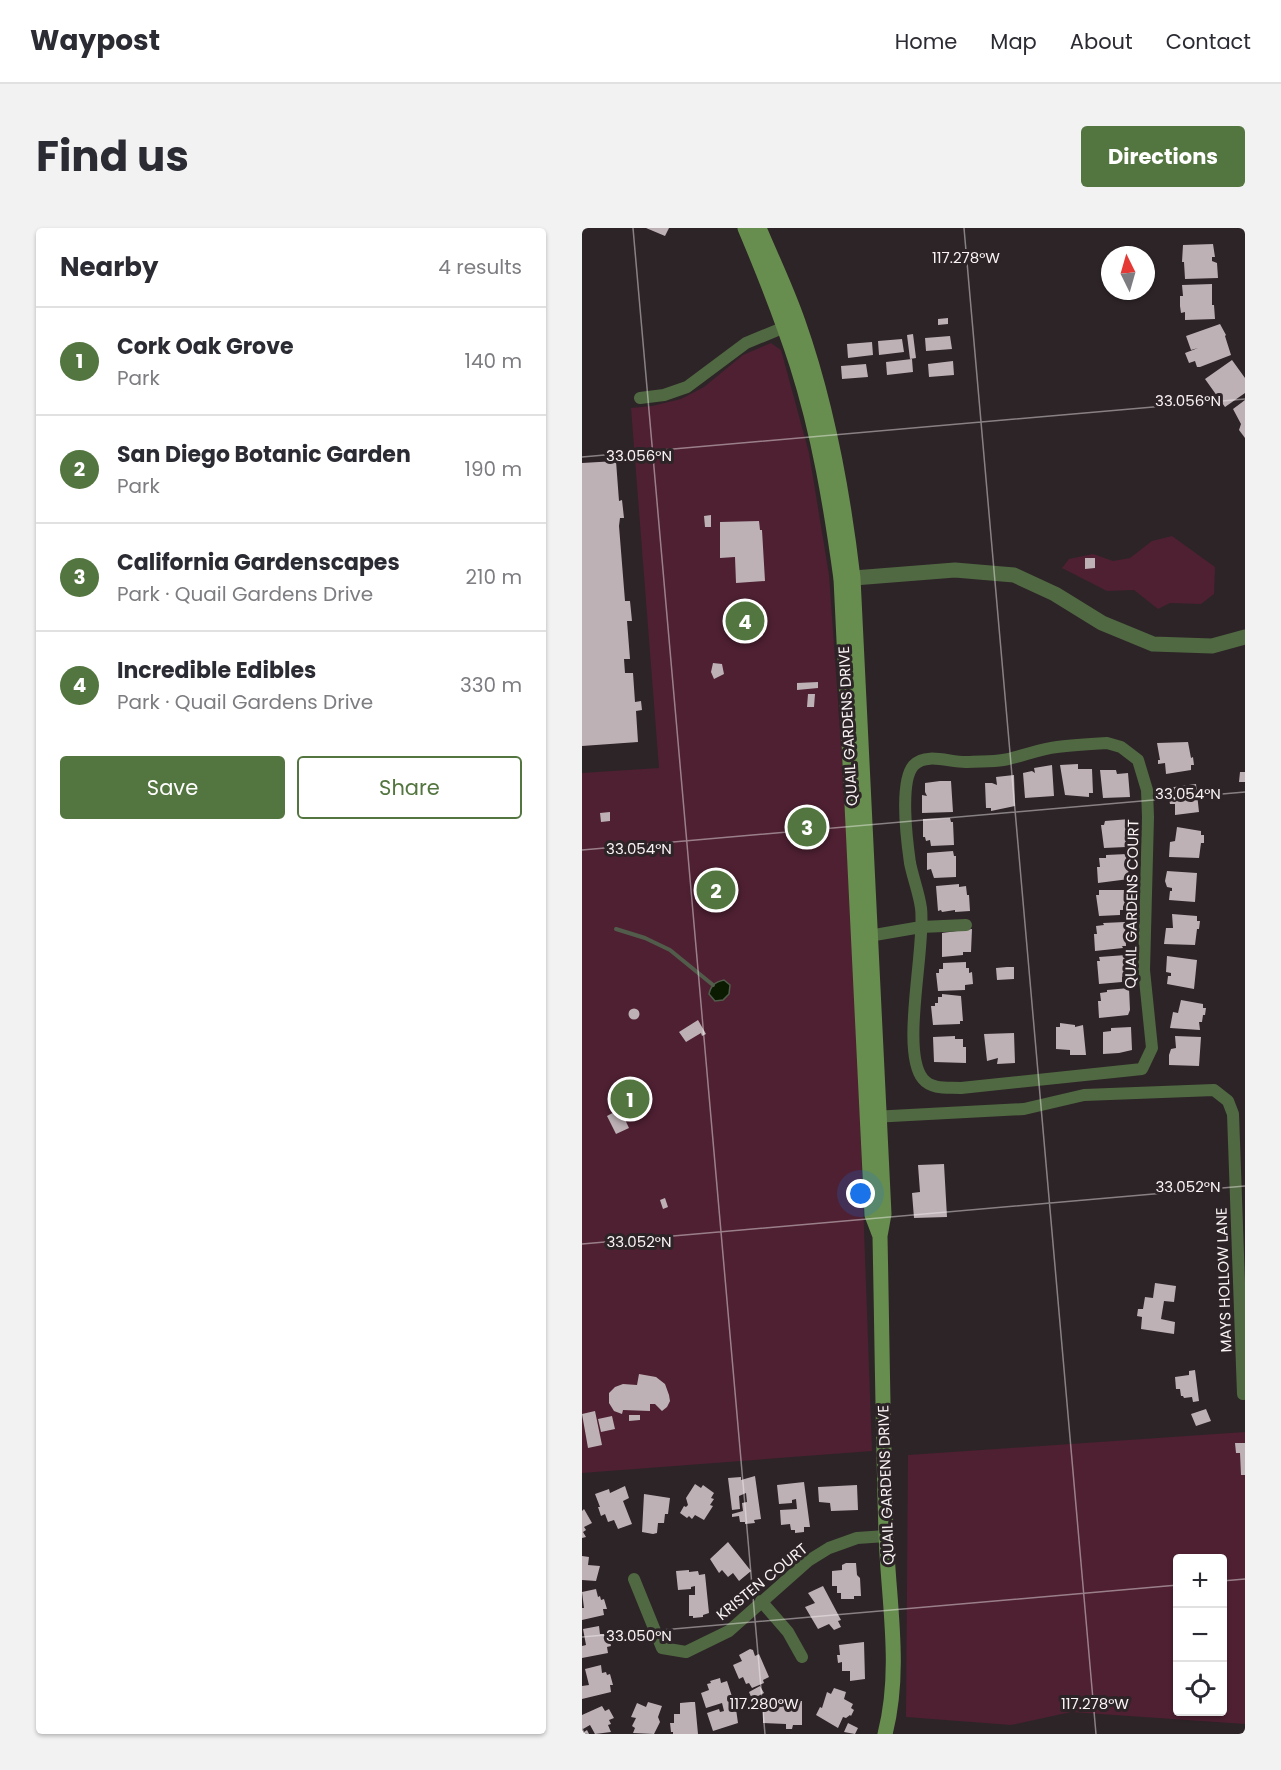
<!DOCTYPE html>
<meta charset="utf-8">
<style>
body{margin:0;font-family:Poppins,sans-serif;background:#f2f2f3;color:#2b2b33}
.controls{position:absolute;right:18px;bottom:18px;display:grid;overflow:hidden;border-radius:6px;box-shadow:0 2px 4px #0004}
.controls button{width:54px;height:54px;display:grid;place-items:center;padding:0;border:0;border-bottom:2px solid #e1e1e2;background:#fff;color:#2b2b33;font:30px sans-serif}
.compass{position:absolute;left:519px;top:18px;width:54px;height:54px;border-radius:50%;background:#fff;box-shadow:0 2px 4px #0004;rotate:355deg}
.you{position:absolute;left:279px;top:966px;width:21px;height:21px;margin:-15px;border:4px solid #fff;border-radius:50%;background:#1a73e8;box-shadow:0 0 0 9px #1a73e833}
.badge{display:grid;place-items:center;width:39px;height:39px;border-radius:50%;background:#53753f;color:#fff;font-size:20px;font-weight:700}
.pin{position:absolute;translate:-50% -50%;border:3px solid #fff;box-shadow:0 2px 6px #0006}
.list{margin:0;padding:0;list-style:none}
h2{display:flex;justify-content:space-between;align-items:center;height:78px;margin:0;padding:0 24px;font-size:26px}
h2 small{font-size:20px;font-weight:400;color:#7c7c81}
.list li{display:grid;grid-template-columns:39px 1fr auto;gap:18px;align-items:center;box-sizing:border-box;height:108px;padding:0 24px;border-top:2px solid #e1e1e2}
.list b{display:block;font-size:22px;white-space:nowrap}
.list p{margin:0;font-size:20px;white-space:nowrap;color:#7c7c81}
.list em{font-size:20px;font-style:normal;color:#7c7c81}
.actions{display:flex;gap:12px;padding:18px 24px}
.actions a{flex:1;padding:14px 0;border:2px solid #53753f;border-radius:6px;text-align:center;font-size:21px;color:#53753f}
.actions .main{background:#53753f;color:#fff}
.icon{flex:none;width:33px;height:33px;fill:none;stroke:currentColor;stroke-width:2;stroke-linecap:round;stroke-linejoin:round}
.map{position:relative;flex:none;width:663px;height:1506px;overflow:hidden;border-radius:6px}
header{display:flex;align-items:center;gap:36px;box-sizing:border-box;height:84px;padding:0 30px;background:#fff;border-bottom:2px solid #e1e1e2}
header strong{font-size:28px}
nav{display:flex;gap:33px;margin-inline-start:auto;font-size:21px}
.intro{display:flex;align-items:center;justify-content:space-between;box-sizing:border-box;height:144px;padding:0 36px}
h1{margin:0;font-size:42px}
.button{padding:15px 27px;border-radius:6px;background:#53753f;color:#fff;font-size:21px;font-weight:700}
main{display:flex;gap:36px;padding:0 36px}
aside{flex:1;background:#fff;border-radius:6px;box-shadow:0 2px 4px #0004}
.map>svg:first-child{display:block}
</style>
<header>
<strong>Waypost</strong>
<nav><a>Home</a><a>Map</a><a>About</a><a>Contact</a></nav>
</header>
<div class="intro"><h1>Find us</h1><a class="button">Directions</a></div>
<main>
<aside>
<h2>Nearby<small>4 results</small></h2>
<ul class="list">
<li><span class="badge">1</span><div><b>Cork Oak Grove</b><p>Park</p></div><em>140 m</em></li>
<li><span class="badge">2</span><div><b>San Diego Botanic Garden</b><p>Park</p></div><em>190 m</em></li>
<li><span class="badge">3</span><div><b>California Gardenscapes</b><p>Park · Quail Gardens Drive</p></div><em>210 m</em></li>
<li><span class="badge">4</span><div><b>Incredible Edibles</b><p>Park · Quail Gardens Drive</p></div><em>330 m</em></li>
</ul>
<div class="actions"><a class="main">Save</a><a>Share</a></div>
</aside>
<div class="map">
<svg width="663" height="1506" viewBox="0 0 663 1506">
<rect width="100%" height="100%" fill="#2d2427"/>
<!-- green -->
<path fill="#4e2032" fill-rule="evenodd" d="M189 115 199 122 227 225 247 347 260 529 274 779 290 1223 0 1245V545L77 540 49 180 70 178 99 171 122 159 161 127Z
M590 308 633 339 632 366 619 376 588 375 576 381 552 362 525 363 480 340 487 331 511 326 531 333 548 330 570 313Z
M663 1204V1496L489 1484 429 1497 324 1489 326 1227ZM596 1330H640V1484H596Z"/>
<!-- water -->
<path fill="#0b1b02" stroke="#525c4b" stroke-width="1.5" d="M142 752 148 757 147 766 141 772 133 773 127 766C129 757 133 754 142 752Z"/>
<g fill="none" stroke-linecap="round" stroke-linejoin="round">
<!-- stream -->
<path stroke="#525c4b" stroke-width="4" d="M34 701 63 710 88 722 131 757"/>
</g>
<!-- building -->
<path fill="#bdb1b5" d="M64 0H87L83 8Z
M631 16 633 29H630V33L635 35 636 50 603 51 602 34H600L601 17Z
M630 56V77H632L633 91 603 92V84L599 85 598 78V68H601L600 57Z
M366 90V96L356 97V91Z
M638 96 644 107 643 108 649 127 618 139H615L613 133 607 135 603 125 616 120 609 122 604 108Z
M331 106 334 130 328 131 325 107Z
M368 108 370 121 344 123 343 110Z
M320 111 322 124 297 127 296 113Z
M290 114 291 127 266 130 265 116Z
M330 131 331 144 305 147 304 134Z
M650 132 663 150V165L643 179 623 151Z
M371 133 372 147 347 149 346 136Z
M284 136 286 149 260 151 259 138Z
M663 172V210L657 202 659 196 651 181Z
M34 233 37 273 40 272 42 290H38L37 298 43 373H48L50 393H45L48 431H42L43 445H51L53 474 59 473 60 482 54 483 56 514 0 518V235Z
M129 287V299H123L122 288Z
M177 293 178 302H180L183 353 154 355 153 329 138 330V294Z
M503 330H513V340L503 341Z
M131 435 140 436 142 446 132 451 129 444Z
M236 454V460L215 462V455Z
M226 466H233L232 479H225Z
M606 514 609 530 611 529 612 537H609V542L584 546 583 535 576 536V532H578L575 515Z
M496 536V541H510L511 565H507V569L483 567 478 537Z
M470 537 472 568 443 570 441 545 450 543 453 545 452 540Z
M518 542H534L535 546 546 545 548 569 521 570Z
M658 544H663V554H657Z
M432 547 433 578 409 583V580H404L403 555H410L415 557 414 549Z
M358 553H369L371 584 340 585V567L345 568 343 564V555Z
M614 556 617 584 593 587V576H588L585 560Z
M28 584V593L19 594 18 585Z
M368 590 369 594H371L372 617 349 618 348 612 344 613 343 609H341V591Z
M548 591 551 607 550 609 547 610 548 613H544V619L522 620 519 597H522L523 593Z
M595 599 619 603V607H622V615H619L617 630 587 629 588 614 593 613Z
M371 623 372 628H374V649L352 650 349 641 345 642V625Z
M545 626 547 651 516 655 515 639H518L517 630H524V627Z
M585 643 615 645 613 674 587 672 588 663H590V660L585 659 583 653Z
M377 656V659L384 658 385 667H387L388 683 373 684V682L360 684 359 682 356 683 354 658Z
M517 662H542L544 677 541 678V682H538V687L517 688 514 667H517Z
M590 686 615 688V693H618L617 701H615L613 717 582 716 584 700H591Z
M543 694 544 718H540L541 720 513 723 512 706H515L514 698 522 697 521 695Z
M390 701 389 724H381V727L360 729V705Z
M544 727 546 742V746L540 749V754L517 756 515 733H518L517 729Z
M585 728 615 732 612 761 585 756 586 748H589V745L584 744Z
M384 734V740H387V745L390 744 391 756 383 757V762L356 763 354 745H357V741H361V735Z
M425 739H432V751L415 752 414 740Z
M547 760 548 782 546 787 517 790 516 773H519L518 765 525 764V762Z
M360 766 379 768 381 793H378V796L351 797 349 778H353V775H356V769H360Z
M599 772 621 776V780H624L623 787H621L620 794H617L618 802 588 800 591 784 596 785Z
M46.5 786a5.5 5.5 0 1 1 11 0a5.5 5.5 0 1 1-11 0Z
M116 792 124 806 120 808 119 805 104 814 97 804Z
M478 795 493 797V799L501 797 504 827H488V822L474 821V799H478Z
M549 799 550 822 537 825 521 826V804L529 803V800Z
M432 805 433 835 415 836 416 830 405 833 402 806Z
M373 808V811H381V819H384V835L352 834 351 809Z
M593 808 619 809 617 838 587 837V827L589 821 594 820Z
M38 881 47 900 34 906 25 888Z
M362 936 365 989 332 990 330 965 338 964 336 937Z
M83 970 86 979 81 981 78 972Z
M573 1055 594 1058 592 1074 582 1073 579 1091 593 1094 592 1106 559 1101 560 1089 555 1088 556 1081H561L563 1069 571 1070Z
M613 1142 617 1173 611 1174 610 1169 602 1170 601 1168H599L598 1161H594L593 1149 607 1147V1143Z
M57 1146 74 1149 83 1156 87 1167 88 1173 85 1179 80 1183 73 1176H68V1183L41 1182 40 1186 32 1183 27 1175V1165L33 1159 41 1156 55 1157Z
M624 1181 629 1193 614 1198 609 1186Z
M13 1183 20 1217 6 1220 0 1186Z
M47 1187H58V1192L47 1193Z
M30 1188 33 1201 19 1204 16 1191Z
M653 1215H663V1247H659L658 1225H654Z
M173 1248 179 1291 172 1292 173 1295 163 1296V1294H158L157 1288 150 1289V1286L161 1283 160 1275 165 1274 164 1265 157 1268 158 1281 150 1282 146 1250 159 1249V1252Z
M222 1254 228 1299H222V1304L213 1305V1302H209L208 1296 199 1297 198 1282 215 1281 214 1271 210 1272V1275L197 1276 195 1257Z
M113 1256 119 1260 121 1257 132 1265 129 1270 132 1271 128 1277 131 1278 122 1292 113 1287 110 1291 107 1288 105 1290 98 1285 102 1278 104 1279 106 1277 104 1270Z
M275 1257 276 1282 249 1283 248 1275 237 1274 236 1259Z
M43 1258 47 1270 41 1273 50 1296 36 1301 32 1292 26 1294 23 1286 19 1288 16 1279H18L13 1266 27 1261 28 1265Z
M62 1266 88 1270 86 1286H83L82 1295H76L75 1305 71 1306 60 1304Z
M2 1281 10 1295 2 1299 4 1302 1 1304 4 1309 0 1310V1283Z
M146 1314 169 1343 157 1353 151 1345 146 1349 140 1342 137 1345 128 1331Z
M0 1328 7 1329 6 1337 18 1338 14 1353 0 1352Z
M264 1335H274L275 1347 278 1350 279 1368H272V1371H259V1365H255V1358H250V1343L260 1342V1337Z
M107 1342V1344L116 1343 117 1347 123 1346 127 1385 121 1387V1389L111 1390V1388H107V1367H113V1358L109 1359V1361L96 1362 94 1343Z
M241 1358 259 1392 256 1393 259 1399 252 1402 247 1396 236 1401 223 1379 233 1375 226 1365Z
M14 1361 16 1369 18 1368 19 1372 22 1371 25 1381H21L22 1387 0 1392V1380H2L0 1364Z
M17 1398 18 1406H22V1409L27 1408 29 1418 25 1419 26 1425 0 1430V1418L4 1417 1 1401Z
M282 1414 283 1451 268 1453V1443H260V1434L256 1435 255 1427H258L257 1417Z
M168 1421 171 1422 173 1428 177 1426 187 1449 181 1452 182 1455 170 1460 167 1455 164 1456 161 1449 157 1451 151 1437 160 1433 157 1427Z
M19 1437 20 1445 24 1444 25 1447 28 1446 31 1457H28L29 1464 0 1471V1458L7 1457 3 1441Z
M138 1450 139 1455 145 1453 154 1481 156 1495 131 1503 125 1485 137 1481 138 1484 142 1483 140 1475 124 1480 119 1465 127 1462 125 1456 129 1455 128 1453Z
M178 1458 182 1465 170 1471 167 1464Z
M252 1460 264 1464 262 1471 271 1476 269 1480 272 1482 269 1488 268 1487 264 1490 261 1489 256 1500 234 1487 238 1479 240 1480 245 1464 249 1466Z
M193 1471 220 1473V1497H211L210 1501H204V1496L181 1495V1480L193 1481Z
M66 1474 80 1478 76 1489 78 1494 72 1506 51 1505 53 1500 50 1498 54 1490 49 1489 55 1475 64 1479Z
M109 1474H113L116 1506H91V1504H89L88 1495H92V1486H98V1475Z
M20 1478 23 1483 27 1481 32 1490 27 1492 29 1496 26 1497 29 1504 13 1506 8 1497 1 1501 2 1504 5 1502 7 1506H0V1487Z
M266 1495 276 1500 273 1506 262 1504Z"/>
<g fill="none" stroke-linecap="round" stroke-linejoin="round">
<!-- minor -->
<path stroke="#506942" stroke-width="12" d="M58 170 82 167 105 159 164 115 210 96
M525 515 539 519 556 532 565 562 566 589 562 742 570 820 560 841 379 860C367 859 350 862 341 851 318 823 344 719 339 680 337 665 331 650 328 635 325 614 317 552 332 537 345 524 369 535 385 534 397 533 410 534 421 532 439 529 456 521 475 519 491 517 508 516 525 515Z
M281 709 339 699 384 697
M290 889 442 881 502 867 632 862 646 873 651 886 661 1166
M52 1351 80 1420 104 1424 147 1403 226 1333 247 1320 275 1310 304 1308
M179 1373 206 1404 220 1429"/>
<!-- tertiary -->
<path stroke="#506942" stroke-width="15" d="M259 351 373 342 432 347 473 366 520 395 571 416 630 418 663 409"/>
<!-- secondary -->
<path stroke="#678e4f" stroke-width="15" d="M163 0C182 45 200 90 215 137 237 206 249 278 259 351L290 987 298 1008
M177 0C190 31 205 62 216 94 245 176 261 264 271 350L302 986 298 1008C300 1107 301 1206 304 1305 306 1372 320 1440 303 1506"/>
</g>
<!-- ticks -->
<path fill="none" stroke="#f9f3f4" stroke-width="1.5" stroke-opacity="0.45" d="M51 0 183 1506M382 0 514 1506M0 229 663 171M0 622 663 564M0 1016 663 958M640 1353 663 1351M0 1409 596 1357"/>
<g text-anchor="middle" stroke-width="6" stroke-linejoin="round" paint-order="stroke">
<!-- street labels -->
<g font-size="15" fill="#f9f3f4" stroke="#2d2427">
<text transform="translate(266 498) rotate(-93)" y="5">QUAIL GARDENS DRIVE</text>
<text transform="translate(550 676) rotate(-89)" y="5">QUAIL GARDENS COURT</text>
<text transform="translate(642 1052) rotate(-92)" y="5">MAYS HOLLOW LANE</text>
<text transform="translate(304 1257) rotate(-92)" y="5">QUAIL GARDENS DRIVE</text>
<text transform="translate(180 1354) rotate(-39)" y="5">KRISTEN COURT</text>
</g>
</g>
<g font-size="15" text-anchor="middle" fill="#f9f3f4" stroke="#2d2427" stroke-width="6" stroke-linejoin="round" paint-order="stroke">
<text x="384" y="35">117.278°W</text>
<text x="606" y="178">33.056°N</text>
<text x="57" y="233">33.056°N</text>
<text x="606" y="571">33.054°N</text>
<text x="57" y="626">33.054°N</text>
<text x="606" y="964">33.052°N</text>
<text x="57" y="1019">33.052°N</text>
<text x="57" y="1413">33.050°N</text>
<text x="182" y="1481">117.280°W</text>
<text x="513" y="1481">117.278°W</text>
</g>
</svg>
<div class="controls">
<button>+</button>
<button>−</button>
<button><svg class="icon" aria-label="locate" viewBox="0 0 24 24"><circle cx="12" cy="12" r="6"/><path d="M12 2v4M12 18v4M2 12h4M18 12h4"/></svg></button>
</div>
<svg class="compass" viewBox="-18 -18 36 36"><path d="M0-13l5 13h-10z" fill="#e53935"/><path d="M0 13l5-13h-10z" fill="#7c7c81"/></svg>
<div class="you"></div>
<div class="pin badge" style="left:48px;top:871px">1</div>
<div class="pin badge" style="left:134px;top:662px">2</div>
<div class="pin badge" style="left:225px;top:599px">3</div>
<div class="pin badge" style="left:163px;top:393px">4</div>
</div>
</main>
